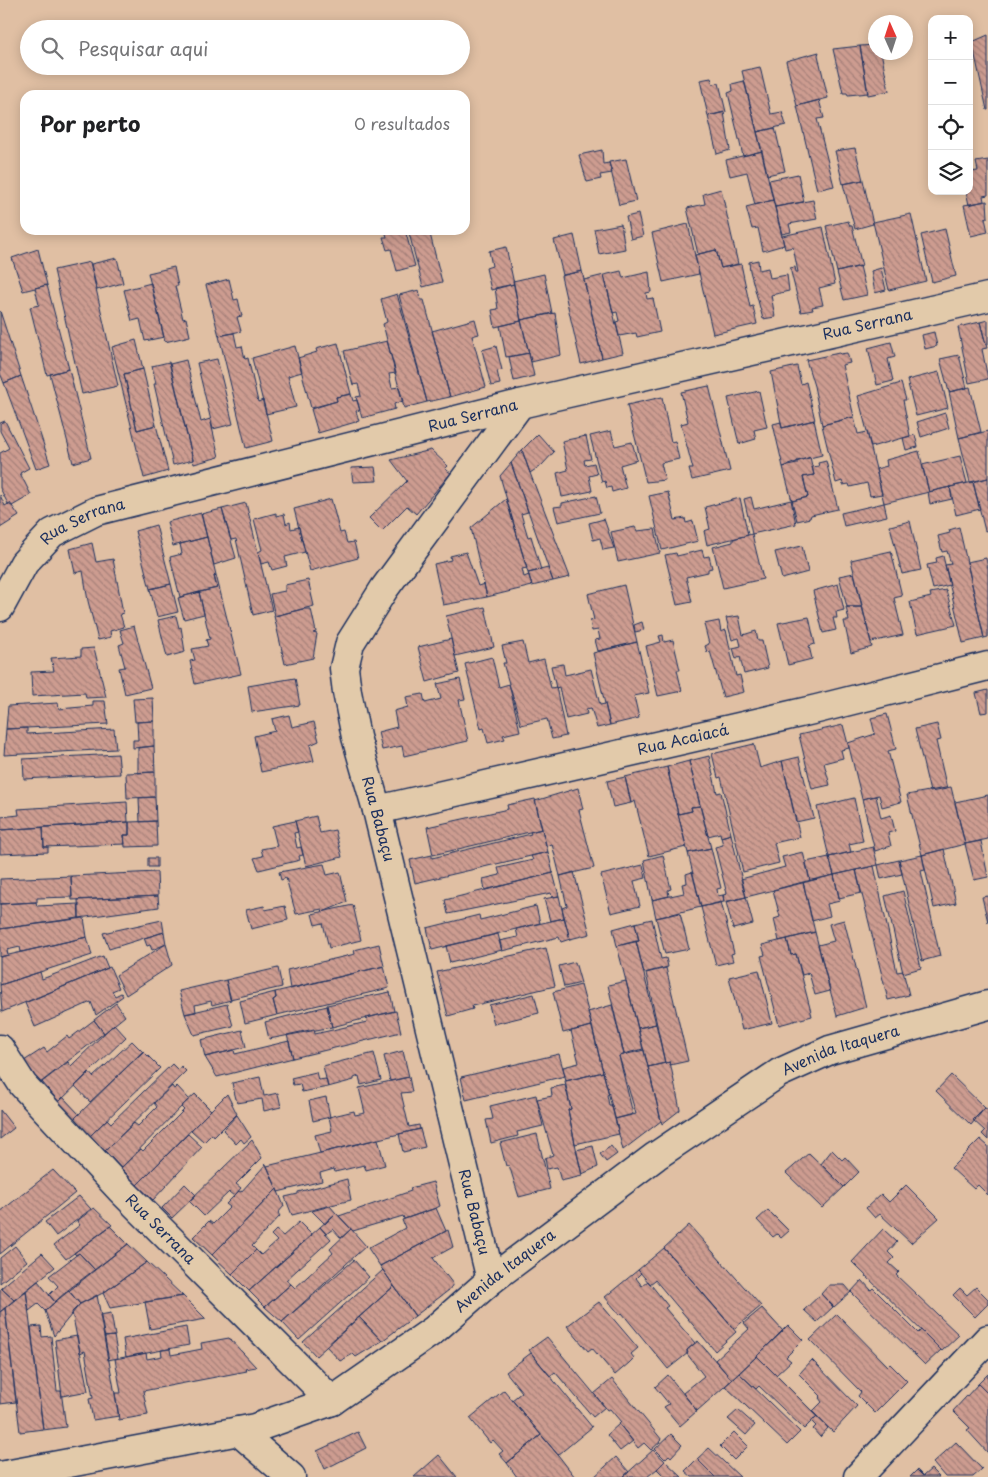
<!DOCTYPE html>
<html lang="pt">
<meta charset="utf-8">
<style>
body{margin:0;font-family:"Playpen Sans",sans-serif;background:#f6f6f6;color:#202124}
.controls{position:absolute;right:15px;top:15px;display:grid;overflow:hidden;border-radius:10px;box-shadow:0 2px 12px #0003}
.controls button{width:45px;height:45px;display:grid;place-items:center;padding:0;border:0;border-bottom:1px solid #e0e0e0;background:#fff;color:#202124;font:25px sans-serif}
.compass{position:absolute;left:868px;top:15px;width:45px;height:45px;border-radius:50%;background:#fff;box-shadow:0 2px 12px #0003;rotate:357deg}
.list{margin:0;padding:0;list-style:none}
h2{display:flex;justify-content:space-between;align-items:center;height:65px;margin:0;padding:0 20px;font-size:21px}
h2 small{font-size:16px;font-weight:400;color:#757577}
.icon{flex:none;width:28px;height:28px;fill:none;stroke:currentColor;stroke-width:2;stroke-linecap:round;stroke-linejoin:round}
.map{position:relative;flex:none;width:988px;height:1477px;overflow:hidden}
.search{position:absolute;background:#fff;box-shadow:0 2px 12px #0003;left:20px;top:20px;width:450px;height:55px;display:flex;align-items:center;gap:12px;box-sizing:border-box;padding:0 18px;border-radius:28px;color:#757577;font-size:19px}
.panel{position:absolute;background:#fff;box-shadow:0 2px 12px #0003;left:20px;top:90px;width:450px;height:145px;border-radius:15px}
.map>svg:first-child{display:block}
</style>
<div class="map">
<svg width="988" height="1477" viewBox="0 0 988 1477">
<defs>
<pattern id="building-back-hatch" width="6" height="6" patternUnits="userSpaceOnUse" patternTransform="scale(1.25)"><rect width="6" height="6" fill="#cd9c90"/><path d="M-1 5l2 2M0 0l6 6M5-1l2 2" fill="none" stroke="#a68079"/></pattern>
</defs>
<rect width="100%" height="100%" fill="#e0bfa3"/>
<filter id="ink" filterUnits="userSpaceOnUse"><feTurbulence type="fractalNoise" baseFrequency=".02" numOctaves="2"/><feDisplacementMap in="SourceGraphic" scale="10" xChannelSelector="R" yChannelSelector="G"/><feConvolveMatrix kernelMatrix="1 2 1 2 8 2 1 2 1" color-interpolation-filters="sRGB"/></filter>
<g filter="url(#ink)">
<!-- building -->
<path fill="url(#building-back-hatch)" stroke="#1b2f5e" d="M988 35V110H987L972 42Z
M876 45V52H881L889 91 868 95 860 46Z
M860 46 868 93 848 95 847 93H843L833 49Z
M819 52 818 55 828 98 797 106 786 61Z
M760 67 771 114 782 112 786 125 757 132 742 71Z
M711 78 713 84 719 83 726 112 708 116 700 80Z
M744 81 762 151 743 156 728 93 733 91 732 84Z
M819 100 824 118 817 119 834 186 817 190 797 106Z
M724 112 730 150 717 154 708 116Z
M775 128 785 171 767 175 757 132Z
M855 148 863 180 843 184 835 151Z
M602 150 603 164 609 163 612 173 600 175 601 179 587 182 579 155Z
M762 151 773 200 755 205 747 172 730 176 726 160Z
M626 159 636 201 619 205 609 162Z
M988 160V195L983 196 984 201 969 205 966 191H969V172L978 171 976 162Z
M798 174 804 202 775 207 769 180Z
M863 180 873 224 855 229 843 184Z
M721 189 738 264 721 268 716 250 698 254 687 208 705 204 703 194Z
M773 200 784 245 763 251 758 228 752 229 746 207Z
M813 200 817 219 789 224 791 232 782 234 775 207Z
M987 201 988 217 985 218 988 232 971 236 964 205Z
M638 214 643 236 631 239 626 217Z
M911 214 926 281 889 290 873 222Z
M848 221 850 226H852L862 266 837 272 826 226Z
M621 224 625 249 599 254 594 229Z
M688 224 699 274 663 282 652 233Z
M823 227 835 284 819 288 823 305 812 307 813 310 801 312 790 268 795 267 796 272H798L793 247 785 249 782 236Z
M945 229 956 276 932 282 921 235Z
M385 230H405L415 266 397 271 391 249 387 250 383 237H387Z
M420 230H429L442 282 423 287 409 233Z
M574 235 582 271 563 275 554 240Z
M506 247 514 284 491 290 486 268 492 266 489 251Z
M38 249 47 285 23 291 12 258Z
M716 250 721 268 741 264 750 307 753 306 757 324 713 334 695 255Z
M117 258 123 283 97 290 91 264Z
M758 260 759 270 768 268 770 278 787 275 789 291 771 295 775 317 763 319 750 271 749 262Z
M90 262 118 386 82 394 54 270Z
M860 266 867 295 844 300 837 272Z
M174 267 178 286H175L183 319 186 318 190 336 165 342 148 273Z
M881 268 886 290 875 293 871 271Z
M582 271 602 358 581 364 561 276Z
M621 271 623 278 649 272 651 292 646 293 647 299 653 298 660 332 637 337 636 333 619 336 616 322 619 321 617 312 613 313 604 275Z
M544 274 552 313 521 320 513 281Z
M604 275 623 353 602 358 584 280Z
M229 279 234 300 238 299 242 316 237 317 241 331 219 336 206 285Z
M151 283 164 337 145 341 140 319 132 321 124 290Z
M514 284 521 321 495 327 492 310 498 309 495 288Z
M47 285 69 369 47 375 30 307 39 305 35 288Z
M419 290 421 300H424L450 397 427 402 399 295Z
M397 294 427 402 404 408 383 324 387 322 381 299Z
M0 311 21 376 4 383 0 373Z
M555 313 561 355 531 362 521 320Z
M475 319 479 334 472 336 486 387 450 397 432 331Z
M988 320V344L986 345 980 322Z
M521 321 529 353 506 357 500 326Z
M980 322 987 348 982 349 988 379 969 383 958 327Z
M934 332 937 346 925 349 922 335Z
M234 333 237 347 242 346 245 359 248 358 258 402 263 400 273 441 246 448 219 336Z
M136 340 143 369 124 374 137 430 156 425 168 471 144 478 112 347Z
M387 341 396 373 389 374 392 388 399 387 403 401 394 404 395 409 362 418 356 397 361 396 358 384 353 385 344 351Z
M891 342 895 357 888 359 893 381 877 385 868 348Z
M338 343 351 394 336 397 337 401 311 408 298 358 317 352 316 349Z
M295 346 302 372 288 376 296 407 266 414 252 358Z
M496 346 502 370 497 371 500 384 491 386 482 350Z
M529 353 534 376 514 381 509 357Z
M839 353 840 354 847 353 850 363 842 365 854 417 822 425 814 386 806 360Z
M959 355 967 388 949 392 940 359Z
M217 359 233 424 213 429 197 363Z
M186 360 201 422 210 419 219 457 194 464 170 364Z
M169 362 193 460 173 465 154 384H156L152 366Z
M797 366 801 384 806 382 815 420 782 428 771 372Z
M69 369 91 458 73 463 50 374Z
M143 369 156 425 137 430 124 374Z
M939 372 948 408 916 416 907 380Z
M21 376 50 464 36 469 4 383Z
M901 383 906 400H903L910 436 871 447 858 396Z
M709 386 730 471 692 480 689 469H693L681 424 688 422 681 392Z
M970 387 981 432 959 438 949 392Z
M759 391 767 427 754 430 756 439 739 444 728 398Z
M351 394 353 401 357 400 360 410 356 411 359 421 318 433 311 409 337 401 336 397Z
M662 397 671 442 675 441 679 459 661 463 665 480 646 482 627 405Z
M945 413 949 428 921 437 917 422Z
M854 417 858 434 867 432 882 494 870 496 867 483 850 487 849 484 843 485 842 481 836 483 822 425Z
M814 420 822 455 797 461V464L783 467 773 424 781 422 782 428Z
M5 421 29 468 20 473 31 495 12 506 8 504 0 488V453L9 448 0 431V423Z
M611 431 615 446 632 442 637 460 620 465 626 488 612 492 611 487 607 488 605 481 602 482 590 436Z
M988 431V478L970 482 959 438Z
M538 434 554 452 542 465 530 473 522 450Z
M915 435 918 447 906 450 903 438Z
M586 436 591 459 584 460 585 465 594 463 597 474 589 476 592 491 562 497 557 473 568 470 562 441Z
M431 450 448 466 445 469 451 473 416 514 407 506 382 531 369 518 407 481 391 460Z
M522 450 530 473 570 577 553 581 511 463Z
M919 451 929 492 884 503 876 469 887 466 886 460Z
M960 456 967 483 929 492 922 465Z
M810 457 814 475 803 477 808 497 792 501 783 467Z
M826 461 838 509 811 515 810 518 797 521 792 501 808 497 803 477 814 475 812 467 819 466 818 463Z
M511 463 528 512 521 514 528 537 531 536 541 570 528 573 500 476Z
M375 467 377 481 353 482 351 468Z
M988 478V530L985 531 973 482Z
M973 482 980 509 956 515 950 487Z
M950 487 952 499 930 504 928 492Z
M668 492 675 520 685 518 686 523 693 521 698 541 662 550 649 496Z
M0 495 5 506 10 503 19 516 0 528Z
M596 496 600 513 558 522 554 507 562 506V503Z
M751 497 754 509 791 500 796 524 752 534 744 499Z
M740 498 748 535 707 545 704 531 710 529 705 507Z
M331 499 340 533 344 532 347 543 354 542 358 558 310 571 294 509Z
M506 499 527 568 522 569 524 577 529 575 532 586 487 597 471 528Z
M246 503 272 610 253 615 236 539 231 540 222 509Z
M884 503 887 516 844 526 841 513Z
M222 509 236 558 214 565 201 514Z
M201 513 207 537 173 546 167 522Z
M276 513V516L284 514 286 524 290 522 291 529 299 527 305 552 285 557 287 566 272 570 269 562 261 564 258 552 262 550 254 519Z
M604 519 614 548 603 550 600 538 593 540 589 523Z
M910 521 921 570 902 574 890 526Z
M156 525 171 584 150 589 135 531Z
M635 527 637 531 655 529 660 553 618 562 611 532Z
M959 527 984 638 963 643 945 565 951 564 947 551 942 552 938 536 950 533 949 530Z
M752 534 763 579 723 588 713 547 733 542V539Z
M207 537 216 575 214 576 217 588 180 597 170 557 182 554 180 544Z
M92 543 96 562 113 559 123 613 120 614 124 627 110 631 111 637 98 640 88 601 83 571 75 573 70 549Z
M802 546 808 572 782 579 775 552Z
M702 550 704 557 709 556 712 568 708 569V572L686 577 692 602 677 605 665 555 676 553 677 556Z
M891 551 902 596 894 598 903 635 871 642 851 560Z
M466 552 478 586 484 584 487 597 443 605 434 564 451 560 450 556Z
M943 556 950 585 933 589 927 565 937 563 936 558Z
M986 558 988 569V637L984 638 967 562Z
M548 568 553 581 532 586 528 573Z
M854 573 862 607H847L839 576Z
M216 575 241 674 195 684 190 661 195 660 192 649 208 646 206 640 210 639 199 592 217 588 214 576Z
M308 580 314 606 275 616 270 594 285 591V585Z
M171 584 178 612 157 617 150 589Z
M838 584 844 610 836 612 837 618H833L836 630 823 633 813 591Z
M624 585 637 642 598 651 595 640 600 639 598 630 592 631 590 621 594 620 588 594Z
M946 590 956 625 917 634 910 602 931 597 930 593Z
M199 592 204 614 184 619 178 598Z
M485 607 494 647 455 656 446 616Z
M846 607H862L872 647 851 653 844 621H849Z
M303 609H311L316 632 313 633 317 634 313 658 285 664 274 616Z
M176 616 179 628 181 627 185 652 167 657 158 620Z
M739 616 743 635 756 631 758 641H762L768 668 744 674 740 657 736 659 733 648 741 646 739 638 732 640 726 618Z
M809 617 815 644 809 646 812 659 788 665 778 623Z
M719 621 721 632 726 630 736 676 740 675 744 692 723 697 710 651 707 652 705 646 709 644 704 624Z
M642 622 644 630 635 632 634 625Z
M134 626 151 688 125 694 119 668 125 667 119 645 124 643 120 630Z
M663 635 664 642 673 640 680 670H677L682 691 658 696 646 646 661 642 659 636Z
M451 639 459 673 427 682 418 647Z
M523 642 528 663 544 659 551 688 556 687 566 736 552 739 547 719 521 725 503 663H506L502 646Z
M637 642 649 693 634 696 639 718 610 725 593 653Z
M94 648 106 697 86 698 85 693 32 696 31 672 54 671 51 658 81 656V649Z
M492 657 499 687 509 684 520 731 503 735 505 739 488 743 484 728 481 729 465 664Z
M563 664 565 675 591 669 600 705 605 704 610 725 597 728 591 708 586 709 587 714 566 719 559 687 556 688 551 666Z
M295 678 300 705 252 712 248 686Z
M460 679 465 699 459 700 468 741 404 756 402 746 382 750 378 732 397 727 394 711 408 707 406 697 423 694 425 703 441 699 437 684Z
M988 690V712L981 713 976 693Z
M153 698 154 721 135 722 133 699Z
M93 701H105L108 724 6 729 8 706 58 703 59 709 93 706Z
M887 714 896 749 888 751 901 802 882 807 879 795 862 799 848 743 875 734 871 718Z
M289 715 292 727 314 722 319 741 310 745 314 761 261 772 254 736 275 731 272 719Z
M154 721V746L133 748V740H138L137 722Z
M937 724 941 740 936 741 947 789 930 792 915 729Z
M843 725 849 748 841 750 843 758 824 763 830 785 812 789 799 735Z
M27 728V734L114 729 116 749 4 755 6 729Z
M754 744 760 768 782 761 800 837 774 843 779 863 743 872 721 777 718 778 712 754Z
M154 746 155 772 138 773V748Z
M118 754 120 774 24 779 23 759Z
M709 756 717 793 721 792 731 834 721 837 720 833 708 836 689 761Z
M799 757 814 818 796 822 782 761Z
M689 761 700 806 691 807 692 811 678 814 667 767Z
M667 767 686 847 649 856 635 801 631 803 625 777Z
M155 772V797L127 798 126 773Z
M625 777 631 803 613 807 607 781Z
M951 787 965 844 922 855 907 795Z
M578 788 583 809 579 810 594 868 560 876 552 844 546 846 535 801Z
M988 795V839L965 844 955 802Z
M876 796 881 818 891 815 895 831 888 833 891 846 875 851 862 799Z
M155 797 156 821 140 822 139 798Z
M854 798 863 841 849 844 851 852 829 857 817 807Z
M535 799 542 829 433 855 427 827 508 809 507 805Z
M127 802 128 822 1 830V817L19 815 18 809Z
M700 806 711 848 688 853 678 814 692 811 691 807Z
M316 816 320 833 335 830 342 857 306 866 295 821Z
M156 821 157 846 125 847 124 835H129V822Z
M295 821 298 832 294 833 297 848 301 847 303 855 299 856 300 860 259 870 254 858 263 856 261 849 277 846 272 826Z
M129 822V835H124L125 844 44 847 43 827Z
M43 827 44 847H48V852L0 854V830Z
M542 829 548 852 415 883 410 860 432 855V858L531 834 530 832Z
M731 834 746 897 724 902 723 895 727 894 715 847 723 845 721 837Z
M981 841 988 877 974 880 965 844Z
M873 847 878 865 834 875 829 857Z
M711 848 721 888 717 889 718 896 723 895 724 902 701 907 688 853Z
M944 849 956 903 934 908 922 855Z
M548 852 553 873 485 890 483 879 500 875 498 868 533 860 531 856Z
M803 852 810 881 746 897 741 879 785 867 782 857Z
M663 855 671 889 668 890 669 896 652 900 644 860Z
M922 855 925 870 921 871 940 956 922 961 899 860Z
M829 857 834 875 810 881 806 862Z
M148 858H157V867H148Z
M899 860 902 874 881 879 878 865Z
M324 864 327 875 340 872 347 902 323 912 322 909 296 914 286 878 281 880 279 872Z
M643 865 646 878 634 881 640 906 611 913 601 875Z
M874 866 897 972 903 971 909 995 888 1000 856 870Z
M856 870 861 893 839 898 834 875Z
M157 872 158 896 72 900 71 876Z
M574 872 590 934 570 939 562 908 567 906 560 876Z
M692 872 701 907 656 918 652 900 684 893 682 884 687 883 686 874Z
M553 873 559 896 552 897 551 893 448 914 445 900Z
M834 875 840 901 827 904 830 916 812 921 803 882Z
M71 876 72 897 37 898V902L0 904V879Z
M803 882 815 932 779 941 774 919 780 917 773 890Z
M903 891 921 968 903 973 885 896Z
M158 896 159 907 79 918 78 900Z
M559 896 564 918 550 921 544 899Z
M988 896V922L982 897Z
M746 897 753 924 733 929 726 902Z
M36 902 37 906 79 904V918L0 929V904Z
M721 902 734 953 731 954 733 961 716 965 701 907Z
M353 905 361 940 329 948 323 923 315 925 312 914Z
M264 906 265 910 285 906 288 920 251 929 246 910Z
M536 906 540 923 432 950 427 928 479 915 480 920Z
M680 913 689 949 665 954 656 918Z
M84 918 87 937 21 952 20 947 7 950 8 955 0 957V929Z
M564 918 570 939 561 942 559 937 502 951 499 941 518 937 516 929Z
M652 919 661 959 666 958 668 967 644 973 636 941H639L635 923Z
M162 920 164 932 109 949 103 933Z
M844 920 866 1007 837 1016 818 945 834 941 829 924Z
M635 923 639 941 617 946 613 929Z
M164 932 166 944 152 950 150 945 147 946 144 938Z
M815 932 830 991 815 995 809 973 802 975 796 954 791 955 787 939Z
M498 934 502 950 450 963 446 946Z
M87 937 92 955 0 985V957Z
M787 939 791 955 796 954 812 1016 779 1025 761 956 765 955 762 945Z
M636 941 656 1024 638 1028 617 946Z
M166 944 172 965 126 995 116 975Z
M379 944 384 966 290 989 287 970 355 954 354 950Z
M546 948 555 986 472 1006 473 1009 448 1016 437 972Z
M103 956 108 968 2 1012 0 985 40 972 42 979Z
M575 962 581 983 564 987 559 966Z
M384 966 389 988 277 1015 273 1000 276 998 275 992Z
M110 967 119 988 112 991 115 996 121 993 123 996 96 1015 91 1002 35 1027 25 1003Z
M278 968 282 987 230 999 226 980Z
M666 968 688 1061 670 1065V1062L665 1063 646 973Z
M759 970 772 1023 742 1030 729 977Z
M226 980 231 1000 212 1005 211 1001 195 1005 196 1012 185 1014 179 991Z
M626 981 643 1049 624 1054 608 985Z
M581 985 592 1026 563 1033 553 992Z
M275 992 276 998 273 1000 277 1015 245 1023 240 1001Z
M390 992 394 1011 332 1027 327 1005Z
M534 994 539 1013 494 1024 489 1005Z
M116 1003 125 1016 104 1033 94 1020Z
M227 1004 233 1026 194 1035 185 1014Z
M612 1005 624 1055 619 1056 633 1114 615 1119 588 1012Z
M327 1006 332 1027 269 1039 265 1022Z
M396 1011 401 1032 293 1058 287 1035 314 1029 315 1034 367 1022 366 1018Z
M94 1020 104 1033 40 1083 24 1061 44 1048 47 1052 67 1036 69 1039Z
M114 1024 126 1037 59 1102 42 1082 68 1062 71 1066Z
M656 1024 665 1063 648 1067 638 1028Z
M592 1026 603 1072 566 1081 563 1067 579 1063 571 1031Z
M242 1030 246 1047 205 1057 201 1040Z
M132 1041 143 1052 90 1102 75 1086 89 1072 93 1077Z
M289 1041 293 1058 217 1077 205 1057 234 1050 235 1054Z
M644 1050 661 1121 623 1150 615 1119 636 1114 619 1056Z
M143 1051 160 1068 90 1136 74 1119Z
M403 1051 409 1077 390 1081 384 1056Z
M374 1053 381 1080 361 1085 359 1076 354 1078V1080L328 1087 323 1066Z
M559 1054 565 1076 466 1100 461 1077Z
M670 1062 680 1110 662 1124 648 1067Z
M172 1064 178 1070 181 1066 186 1071 105 1151 90 1136 107 1119 111 1123Z
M316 1072 318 1080 326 1079 328 1087 302 1092 300 1084 293 1085 291 1078Z
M603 1072 609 1094 607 1095 609 1105H612L619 1134 575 1144 568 1110 571 1109 565 1081Z
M951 1075 985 1108 971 1125 936 1091Z
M260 1077 264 1096 278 1093 281 1107 264 1111 262 1099 237 1103 232 1083Z
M409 1077 412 1092 401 1093 409 1127 419 1125 420 1129 320 1153 315 1135 332 1131 329 1117 354 1111 355 1115 365 1113 359 1088Z
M565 1085 571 1109 568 1110 582 1176 561 1181 557 1167 547 1169 545 1158 553 1155 537 1099 552 1096 551 1088Z
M172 1086 174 1089 177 1086 189 1099 121 1168 105 1151 134 1123 138 1126 157 1107 154 1103Z
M195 1094 211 1110 137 1185 121 1168 141 1149 143 1151 184 1110 181 1107Z
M227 1094 237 1114 214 1137 212 1134 204 1142 191 1130Z
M536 1095 543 1126 517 1132 518 1136 491 1143 486 1120 493 1119 490 1106Z
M63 1097 79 1114 74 1119 58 1102Z
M326 1097 330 1117 313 1121 309 1101Z
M985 1108 988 1110V1140L982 1134 985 1131 973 1120Z
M0 1110 14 1128 0 1139Z
M237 1115 251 1137 244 1143 241 1139 236 1144 223 1130Z
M420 1129 425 1147 403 1152 399 1134Z
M188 1134 202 1147 153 1200 137 1185Z
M537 1134 550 1189 519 1197 509 1165 506 1166 500 1143Z
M378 1139 385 1165 366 1170 364 1165 335 1172 334 1169 320 1173 322 1181 278 1192 267 1166Z
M980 1139 988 1146V1195L978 1185 974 1189 951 1168Z
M252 1140 262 1158 236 1184 241 1188 234 1196 229 1192 204 1216 189 1201Z
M593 1146 598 1167 582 1174 576 1150Z
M611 1146 617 1154 606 1162 600 1154Z
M832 1150 842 1160 845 1157 859 1172 844 1187 821 1164Z
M809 1153 844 1187 822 1208 786 1173Z
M266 1164 277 1189 212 1255 193 1237 209 1221 213 1224 230 1207 226 1204 239 1191 241 1192Z
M53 1170 75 1193 0 1254V1212Z
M347 1179 351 1200 292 1215 285 1197 298 1194V1192Z
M433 1182 440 1206 436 1208 404 1219 403 1216 353 1231 339 1216 411 1191 410 1188Z
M185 1184 196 1195 172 1218 162 1208Z
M906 1185 939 1218 911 1243 880 1214 875 1218 866 1208 881 1194 889 1202Z
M277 1189 284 1206 278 1213 280 1216 252 1246 256 1250 232 1274 212 1255Z
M79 1196 91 1209 56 1236 45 1222Z
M330 1206 336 1213 325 1224 312 1211Z
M94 1208 112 1225 66 1259 54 1245 80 1225 77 1221Z
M436 1208 446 1231 380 1266 368 1248 405 1228 402 1220Z
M768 1210 789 1231 781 1238 777 1234 773 1237 757 1220Z
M336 1213 351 1229 341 1238 333 1229 326 1234 320 1227Z
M299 1222 312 1235 249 1291 232 1274 256 1250 261 1255 277 1241 271 1235 276 1230 283 1236Z
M689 1225 761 1306 734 1329 664 1248Z
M110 1226 128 1244 95 1270 79 1253 76 1255 74 1253Z
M320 1227 331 1239 286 1280 291 1284 265 1307 249 1291Z
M351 1229 366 1246 282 1322 265 1307 291 1284 295 1288 333 1253 330 1249Z
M883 1229 897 1242 888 1252 894 1258 889 1263 899 1272 896 1275 959 1335 942 1351 852 1262Z
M448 1230 453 1247 433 1258 453 1284 449 1290 415 1316 380 1266Z
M128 1244 147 1262 103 1293 80 1304 68 1290Z
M15 1246 27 1261 0 1283V1258Z
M664 1248 736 1332 715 1351 655 1280 650 1284 638 1270Z
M42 1253 55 1267 14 1300 1 1288Z
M79 1253 95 1270 55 1302 49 1295 58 1286 49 1276Z
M354 1260 369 1277 299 1340 282 1322Z
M147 1262 183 1296 110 1308 103 1293Z
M383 1270 394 1286 316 1356 303 1342Z
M638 1270 641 1273 636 1278 642 1286 648 1281 668 1306 665 1308 695 1343 687 1350 688 1353 668 1369 622 1313 620 1315 605 1297Z
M862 1280 871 1290 873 1288 918 1333 921 1330 941 1350 925 1365 851 1292Z
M38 1281 55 1302 45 1311 38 1304 29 1311 26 1291Z
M829 1285H845L851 1292 834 1307 821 1294Z
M394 1286 415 1316 382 1341 359 1317Z
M976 1287 988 1299V1304L975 1317 953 1295 960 1288 967 1295Z
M1 1288 14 1300 0 1312V1289Z
M68 1290 80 1304 54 1336 45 1311Z
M26 1291 43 1429 20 1432 5 1308Z
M821 1294 833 1307 817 1322 804 1310Z
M97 1295 119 1416 93 1420 89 1399 93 1398 85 1351 80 1353 72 1312 80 1304Z
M183 1296 206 1319 150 1329 145 1302Z
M599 1302 638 1348 631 1354 634 1358 629 1363 615 1375 592 1348 588 1351 567 1326Z
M5 1308 16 1402 0 1404V1312Z
M762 1308 783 1331 732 1380 715 1360 749 1329 744 1323Z
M111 1313 115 1336 104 1337 100 1315Z
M837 1314 888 1366 890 1364 907 1381 875 1413 858 1396 861 1392 810 1340Z
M359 1317 382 1341 356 1357 353 1354 340 1361 326 1346Z
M788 1325 803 1340 786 1357 791 1361 776 1375 757 1356Z
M41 1326 42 1337 51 1336 57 1391H61L66 1427 43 1430 31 1327Z
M186 1327 189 1345 126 1357 123 1339Z
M77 1336 88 1391 62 1396 55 1340Z
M114 1336 118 1358 108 1360 104 1337Z
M547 1337 605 1407 593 1417 555 1372 550 1376 529 1350Z
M229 1338 256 1367 245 1369 247 1371 143 1391 148 1415 119 1420 115 1393H121L115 1359 146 1353 147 1359 162 1356 161 1350 170 1349 171 1355 202 1349 201 1343Z
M698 1341 732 1380 697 1411 683 1393 704 1376 687 1354V1350Z
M531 1353 592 1427 558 1455 512 1400 522 1392 506 1372Z
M757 1356 817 1416 804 1429 759 1386 756 1389 739 1373Z
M812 1360 857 1406 833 1432 812 1412 822 1402 819 1398 821 1396 799 1374Z
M739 1373 800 1432 787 1445 725 1386Z
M988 1374V1394L978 1384Z
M668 1375 697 1411 680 1426 664 1407 669 1404 655 1387Z
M612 1379 662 1440 651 1450 644 1443 638 1448 619 1424 621 1422 610 1409 607 1410 594 1394Z
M978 1384 988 1394V1453L967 1430 970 1428 953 1411Z
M504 1390 541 1435 507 1463 499 1454 503 1451 493 1440 490 1443 470 1418Z
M738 1410 755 1425 746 1435 728 1419Z
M817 1416 828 1428 820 1437 813 1429 816 1426 811 1421Z
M619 1424 633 1441 620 1451 607 1435Z
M358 1432 366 1448 325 1469 317 1451Z
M734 1432 748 1446 734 1460 720 1446Z
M671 1434 682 1445 671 1457 669 1455 665 1459 655 1449Z
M541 1435 558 1455 575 1477H517L507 1463Z
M956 1442 982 1469 973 1477H945L933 1463Z
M709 1448 740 1477H715L697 1459Z
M653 1450 665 1461 657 1469 647 1477H623Z
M439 1455 457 1477H414Z
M616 1457 629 1472 623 1477H594Z
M697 1459 715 1477H692L685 1471Z
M665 1461 682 1477H665L657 1469Z
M931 1469 939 1477H910L917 1470 923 1476Z"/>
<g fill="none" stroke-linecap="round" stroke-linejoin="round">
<!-- minor casing -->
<g stroke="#1b2f5e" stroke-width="31">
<g id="minor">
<path id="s1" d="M0 607 24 563 52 533 96 511 520 404 988 297"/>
<path id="s2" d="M377 810 817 709 988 666"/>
<path id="s3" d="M0 1049 23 1085 120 1189 332 1401"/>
<path d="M491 1280 377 810 356 737 347 692 344 668 350 643 384 589 520 404"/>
<path d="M238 1431 291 1477"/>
<path id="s4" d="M0 1476 255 1428 332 1401 434 1330 491 1280 656 1156 779 1073 830 1050 988 1005"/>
<path d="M858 1477 988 1339"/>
</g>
</g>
<!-- minor -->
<use href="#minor" stroke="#e2caaa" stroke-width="28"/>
</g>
</g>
<g text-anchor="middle" stroke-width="4" stroke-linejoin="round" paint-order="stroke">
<!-- street labels -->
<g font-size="15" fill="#1b2f5e" stroke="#e2caaa">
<text dy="5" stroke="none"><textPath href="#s1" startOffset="934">Rua Serrana</textPath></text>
<text dy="5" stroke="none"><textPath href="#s1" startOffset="529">Rua Serrana</textPath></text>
<text dy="5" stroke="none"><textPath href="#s1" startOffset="124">Rua Serrana</textPath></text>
<text dy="5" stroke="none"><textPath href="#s2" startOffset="314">Rua Acaiacá</textPath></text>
<text transform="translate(378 819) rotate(75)" y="5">Rua Babaçu</text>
<text dy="5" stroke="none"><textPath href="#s4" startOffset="962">Avenida Itaquera</textPath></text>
<text transform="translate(474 1212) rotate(76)" y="5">Rua Babaçu</text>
<text dy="5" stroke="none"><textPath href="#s3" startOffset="242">Rua Serrana</textPath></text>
<text dy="5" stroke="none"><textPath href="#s4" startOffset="558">Avenida Itaquera</textPath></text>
</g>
</g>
</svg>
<div class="controls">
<button>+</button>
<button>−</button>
<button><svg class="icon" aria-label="locate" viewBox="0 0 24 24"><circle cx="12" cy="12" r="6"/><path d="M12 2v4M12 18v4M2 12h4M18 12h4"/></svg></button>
<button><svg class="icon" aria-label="layers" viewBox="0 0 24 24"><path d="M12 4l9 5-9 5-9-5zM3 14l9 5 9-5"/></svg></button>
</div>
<svg class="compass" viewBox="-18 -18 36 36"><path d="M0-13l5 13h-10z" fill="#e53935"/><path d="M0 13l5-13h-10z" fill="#757577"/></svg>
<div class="search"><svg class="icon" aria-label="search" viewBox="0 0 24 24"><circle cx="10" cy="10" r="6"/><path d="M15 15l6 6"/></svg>Pesquisar aqui</div>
<section class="panel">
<h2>Por perto<small>0 resultados</small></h2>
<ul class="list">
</ul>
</section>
</div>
